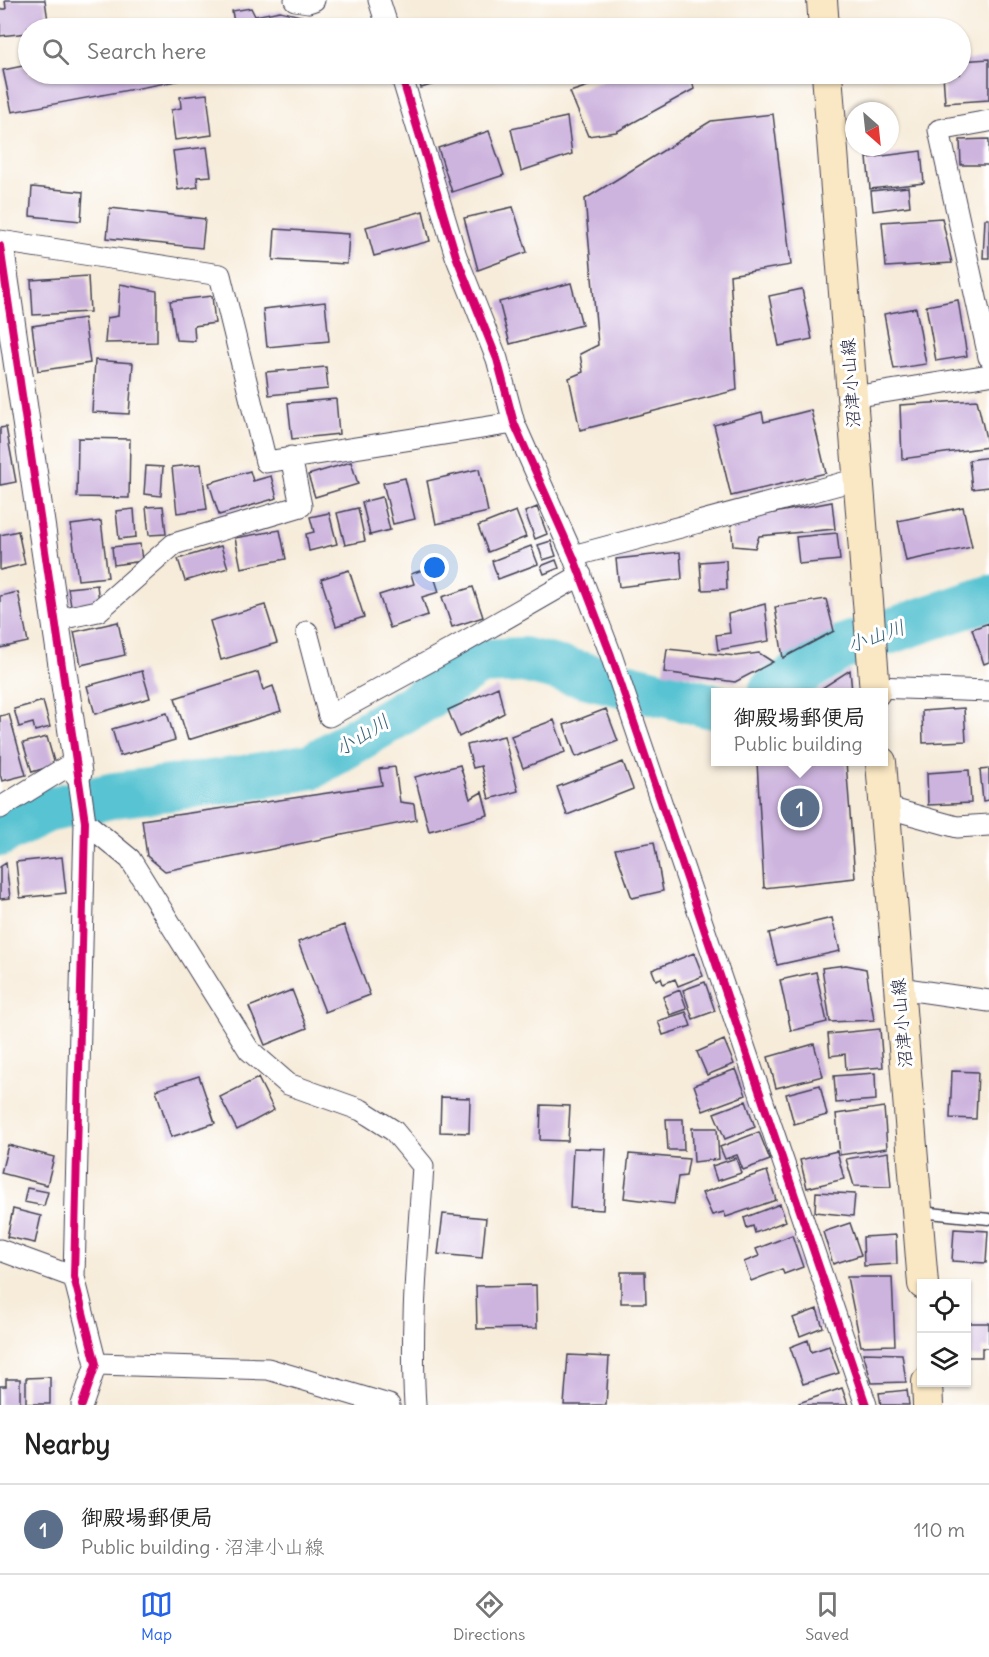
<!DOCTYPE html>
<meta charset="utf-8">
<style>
body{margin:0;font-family:Delius,"Klee One",sans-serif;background:#f2f2f2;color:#222}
.controls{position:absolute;right:18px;bottom:18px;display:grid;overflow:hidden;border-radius:0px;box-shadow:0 2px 4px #0004}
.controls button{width:54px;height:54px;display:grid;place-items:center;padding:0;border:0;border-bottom:2px solid #e0e0e0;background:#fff;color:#222;font:30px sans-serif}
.compass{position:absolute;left:845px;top:102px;width:54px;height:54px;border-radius:50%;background:#fff;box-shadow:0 2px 4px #0004;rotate:153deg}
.you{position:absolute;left:435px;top:568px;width:21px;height:21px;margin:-15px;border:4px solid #fff;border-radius:50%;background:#1a73e8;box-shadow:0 0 0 9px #1a73e833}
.badge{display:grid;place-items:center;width:39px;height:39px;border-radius:50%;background:#2563eb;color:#fff;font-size:20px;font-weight:700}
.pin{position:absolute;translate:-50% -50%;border:3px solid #fff;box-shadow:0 2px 6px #0006}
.popup{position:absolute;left:711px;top:688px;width:177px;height:78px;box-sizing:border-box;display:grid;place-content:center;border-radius:0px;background:#fff;filter:drop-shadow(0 2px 4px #0005);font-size:20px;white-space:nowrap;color:#767676}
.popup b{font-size:22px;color:#222}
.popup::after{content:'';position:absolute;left:50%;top:100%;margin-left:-12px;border:12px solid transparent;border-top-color:#fff}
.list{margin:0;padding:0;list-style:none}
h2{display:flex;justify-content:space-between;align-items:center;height:78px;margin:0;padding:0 24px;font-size:26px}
h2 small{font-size:20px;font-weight:400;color:#767676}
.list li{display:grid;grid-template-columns:39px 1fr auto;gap:18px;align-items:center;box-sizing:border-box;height:90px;padding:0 24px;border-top:2px solid #e0e0e0}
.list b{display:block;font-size:22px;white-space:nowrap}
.list p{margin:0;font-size:20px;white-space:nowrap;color:#767676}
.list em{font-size:20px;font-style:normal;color:#767676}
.icon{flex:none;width:33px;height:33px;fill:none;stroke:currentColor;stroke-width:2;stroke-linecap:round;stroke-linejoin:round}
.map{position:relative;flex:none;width:989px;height:1405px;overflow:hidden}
.search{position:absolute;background:#fff;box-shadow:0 2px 4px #0004;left:18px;right:18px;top:18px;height:66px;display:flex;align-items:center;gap:15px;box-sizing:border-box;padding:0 21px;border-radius:33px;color:#767676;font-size:22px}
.sheet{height:168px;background:#fff}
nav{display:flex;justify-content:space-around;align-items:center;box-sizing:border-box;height:84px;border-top:2px solid #e0e0e0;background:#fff;font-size:16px;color:#767676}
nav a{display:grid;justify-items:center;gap:3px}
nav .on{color:#2563eb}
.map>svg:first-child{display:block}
</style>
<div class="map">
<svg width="989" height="1405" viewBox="0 0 989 1405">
<rect width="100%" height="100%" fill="#fff"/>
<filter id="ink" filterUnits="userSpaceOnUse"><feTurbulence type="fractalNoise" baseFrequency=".0167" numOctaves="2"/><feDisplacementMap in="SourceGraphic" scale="12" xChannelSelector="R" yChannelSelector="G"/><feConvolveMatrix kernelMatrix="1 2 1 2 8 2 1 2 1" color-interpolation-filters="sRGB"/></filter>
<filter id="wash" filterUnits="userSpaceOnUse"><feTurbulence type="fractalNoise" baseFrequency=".008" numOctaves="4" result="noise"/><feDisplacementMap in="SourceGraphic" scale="24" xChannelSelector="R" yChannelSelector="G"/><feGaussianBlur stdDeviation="1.35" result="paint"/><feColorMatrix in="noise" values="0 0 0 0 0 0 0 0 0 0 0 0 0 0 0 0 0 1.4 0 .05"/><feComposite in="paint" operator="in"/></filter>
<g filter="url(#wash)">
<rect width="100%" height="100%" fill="#f7ecda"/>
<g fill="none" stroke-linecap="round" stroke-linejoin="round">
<!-- river -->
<path stroke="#58c3d2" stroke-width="46" d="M771 692 840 648 989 598
M0 834 5 830 46 810 115 795 234 780 312 766 421 701 479 662 523 660 716 707"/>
</g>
<g id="blocks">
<!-- building -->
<path fill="#cdb4de" d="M5 0H45L49 28H28V33L0 36V9H6Z
M251 8 255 16 280 11 313 19 315 28H235L232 11Z
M791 23V28H763V27Z
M989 59V100L945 103 943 74H960V61Z
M28 65V74H198V77L12 112 3 70Z
M417 74H468L421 88Z
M603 74H691L694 89 616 132 588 136 570 92 606 80Z
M207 94 212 135 175 140 171 110 181 108 180 97Z
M773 114 791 265 730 275 737 390 580 430 569 378 583 372 580 354 598 345 585 199 711 121Z
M567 117 572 154 521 171 511 129Z
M489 131 504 175 452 192 438 148Z
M989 139V165H961L960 140Z
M207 147 211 176 197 177 198 187 178 190 173 151Z
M921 151 924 183 870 189 867 158Z
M32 187 83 192 81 221 30 216Z
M908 187 910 206 873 211 871 191Z
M513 207 527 252 478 270 464 218Z
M110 208 205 219 202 248 107 238Z
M423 211 430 241 374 256 366 227Z
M942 218 952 263 886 267 882 222Z
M985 219H989V258H983Z
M275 229 349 234 347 264 273 260Z
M88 276 90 312 33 315 31 280Z
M571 283 582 325 510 344 499 302Z
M120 284 157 291V342L105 343 107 318 118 316Z
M802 289 812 339 779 346 769 296Z
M212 296 215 323 194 326 195 341 176 340 170 301Z
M958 300 967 356 936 361 926 306Z
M325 302 329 341 267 347 263 309Z
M916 308 926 364 894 369 884 314Z
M84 318 90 363 38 371 32 326Z
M95 360 133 363 129 414 92 412Z
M326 367 328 389 269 395 266 372Z
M336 399 339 434 292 439 288 403Z
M977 400 988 447 902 459 900 405Z
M811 410 826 473 731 496 714 425 762 412 764 422Z
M6 427 16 482 0 485V428Z
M78 438 130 439 129 498 77 497Z
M989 457V487L972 489 969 460Z
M351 462 358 484 315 497 308 475Z
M201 464 207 509 177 513 172 467Z
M146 466 163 467 161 496 144 494Z
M479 469 488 512 436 524 427 481Z
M250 471 253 481 271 476 277 498 219 515 209 483Z
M405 478 415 519 393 524 383 483Z
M382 497 390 530 370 535 362 502Z
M832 502 835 529 759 536 755 548 733 546 731 521Z
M163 506 166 534 149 535 146 507Z
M537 507 547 534 535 539 525 512Z
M963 507 972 547 906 561 898 521Z
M358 508 365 541 345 545 337 513Z
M134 509 136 537 119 539 116 511Z
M516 511 526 537 488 552 478 526Z
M329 513 337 544 309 551 306 534 314 532 310 517Z
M101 521 108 577 78 580 71 525Z
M280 530 286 559 241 568 235 538Z
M18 531 25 564 0 570V535Z
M837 533 840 560 799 564 796 537Z
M551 541 556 556 543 560 538 545Z
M140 544 142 561 114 565 112 547Z
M221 546 228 568 185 581 178 559Z
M531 546 538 564 498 579 492 561Z
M680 552 682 579 619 587 616 559Z
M556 560 559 568 544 574 541 566Z
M726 560 727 589 702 590 700 562Z
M431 567 439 592 422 597 428 615 390 628 379 595 414 584 411 574Z
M349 570 364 617 336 626 321 579Z
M97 585 99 602 71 606 68 588Z
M473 587 483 617 452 627 442 597Z
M18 592 28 642 0 648V596Z
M826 599 834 631 783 658 775 607Z
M765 604 769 641 718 650 716 635 730 633 728 614Z
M265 605 277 643 221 660 210 621Z
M118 622 125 655 81 665 74 632Z
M989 623V662L984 664 972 629Z
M667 649 736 656 759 653 773 662 735 682 664 672Z
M850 670 852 692H816Z
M142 671 150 698 95 714 87 686Z
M258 672 263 690 273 686 281 711 188 740 175 698Z
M498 687 504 713 459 737 448 710Z
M43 701 50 727 35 731 33 723 19 727 14 709Z
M964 708 966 741 923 743 922 711Z
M606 709 618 741 576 757 564 725Z
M167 713 175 740 120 756 112 729Z
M9 714 26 775 2 781 0 774V716Z
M554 720 565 752 523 768 511 736Z
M504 736 518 791 489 799 481 766 473 768 467 745Z
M47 737 55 765 32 772 23 743Z
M623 762 633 789 567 815 557 787Z
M757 762H846L855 878 764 888Z
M460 765 470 799 482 792 488 815 429 831 415 777Z
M395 767 400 802 414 804 416 820 165 871 147 856 142 820 382 785 379 769Z
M989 769V800L983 801 980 770Z
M969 770 971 803 928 805 927 773Z
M654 842 663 891 632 898 615 849Z
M62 857 66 893 20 898 16 862Z
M6 863 10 898 0 899V867Z
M832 918 840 951 777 965 769 933Z
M344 925 370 995 325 1012 298 942Z
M694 953 703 976 678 986 675 979 663 984 661 978 656 980 652 970Z
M846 965 866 969 874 1020 830 1022 822 968Z
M816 972 827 1022 791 1031 780 980Z
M705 982 715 1011 693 1019 683 990Z
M292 990 307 1028 265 1045 249 1007Z
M680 990 687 1009 670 1015 663 997Z
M686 1012 691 1026 663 1035 658 1021Z
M880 1029 883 1067 846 1070 845 1054 830 1056 828 1034Z
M724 1040 734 1064 707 1075 697 1052Z
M814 1044 823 1076 776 1088 768 1057Z
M736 1069 746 1095 703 1111 694 1085Z
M952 1071 978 1072 976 1119 950 1118Z
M875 1073 876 1100 836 1103 834 1076Z
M199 1076 215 1123 171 1137 156 1090Z
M258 1078 274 1110 237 1130 220 1097Z
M820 1085 827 1115 794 1124 786 1094Z
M441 1097 470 1098 469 1133 440 1132Z
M746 1101 755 1127 725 1139 714 1113Z
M541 1105 570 1106 568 1141 540 1140Z
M884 1107 887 1148 840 1155 836 1114Z
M666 1119H683L684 1150H668Z
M692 1128H717L719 1159 694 1162Z
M759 1132 770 1160 743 1170 737 1155 725 1159 720 1147Z
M8 1145 54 1157 47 1185 1 1173Z
M573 1148 606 1149 603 1210 570 1208Z
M837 1151 844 1179 807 1188 800 1160Z
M888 1152 891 1187 854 1186 846 1159Z
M629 1154 689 1159 686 1176 678 1177 674 1204 624 1198Z
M736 1158 741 1173 717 1181 712 1166Z
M767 1171 776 1200 726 1217 724 1212 712 1215 702 1193Z
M27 1188 48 1192 44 1206 24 1202Z
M816 1192 855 1194 853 1216 815 1212Z
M780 1204 786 1221 755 1233 753 1226 747 1228 744 1218Z
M13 1209 41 1216 35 1243 7 1237Z
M443 1214 486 1218 482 1258 438 1254Z
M850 1223 861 1255 833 1264 823 1232Z
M954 1229 988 1231 986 1263 952 1261Z
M792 1235 803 1267 784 1274 782 1269 751 1281 744 1262 759 1256 756 1249Z
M896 1235 897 1264 864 1266 863 1237Z
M621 1272H645L646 1303H621Z
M847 1277H892L895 1345 861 1346Z
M536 1285 537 1328 477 1329 476 1286Z
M817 1309 823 1327 800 1336 793 1318Z
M966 1323H989V1348H982V1357H966Z
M808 1340 811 1352 829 1346 839 1373 803 1384 790 1347Z
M863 1353 902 1354 906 1382 872 1383Z
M568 1355 609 1357 606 1405H564Z
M50 1377V1404H26V1378Z
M6 1379H20V1405H0V1386H6Z
M842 1388 848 1405H800L799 1403Z
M907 1390 909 1405H881L879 1393Z"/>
</g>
</g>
<g filter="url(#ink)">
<use href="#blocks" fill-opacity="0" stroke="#424053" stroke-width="1.5"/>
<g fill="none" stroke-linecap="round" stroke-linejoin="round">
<!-- service casing -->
<g stroke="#424053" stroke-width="13">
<path id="service" d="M920 1212 989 1219"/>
</g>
<!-- minor casing -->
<g stroke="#424053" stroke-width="23">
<path id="minor" d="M295 0 308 2 314 0
M379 0 388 28
M401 74 456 256 497 359 514 423 573 556 611 655 866 1405
M989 121 939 130 989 357
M0 241 220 275 266 462 514 423
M853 397 989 375
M573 556 858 479
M55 620 98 611 174 544 301 506 291 457
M307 632 329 716 452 649 581 575
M874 687 989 691
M78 773 85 822 74 1277 96 1364 82 1405
M885 807 957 827 989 825
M0 808 76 761
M85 822 130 859 249 1050 288 1084 361 1110 394 1131 423 1166C418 1246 410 1325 415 1405
M899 988 989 1001
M0 1250 74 1277
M96 1364 268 1369 389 1405"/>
</g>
<!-- tertiary casing -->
<g stroke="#424053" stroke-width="29">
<path id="tertiary" d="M0 246 78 773"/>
</g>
<!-- secondary casing -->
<g stroke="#424053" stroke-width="32">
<path id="secondary" d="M822 0 824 28
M827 74 875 692
M881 762 923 1284
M927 1382 928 1405"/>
</g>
<!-- service -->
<use href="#service" stroke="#fff" stroke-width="10"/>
<!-- minor -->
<use href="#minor" stroke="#fff" stroke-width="21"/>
<!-- tertiary -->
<use href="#tertiary" stroke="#fff" stroke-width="27"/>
<!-- secondary -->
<use href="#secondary" stroke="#fae7c3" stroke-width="30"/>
<!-- cycleway casing -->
<g stroke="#fff" stroke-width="11">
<path id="cycleway" d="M401 74 456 256 497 359 514 423 573 556 611 655 866 1405
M0 246 85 822 74 1277 96 1364 82 1405"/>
</g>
<!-- cycleway -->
<use href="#cycleway" stroke="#d6006c" stroke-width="8"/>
</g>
</g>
<g text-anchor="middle" stroke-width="6" stroke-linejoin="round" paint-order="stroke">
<!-- street labels -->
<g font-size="18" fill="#22223b" stroke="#fff">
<text transform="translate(851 383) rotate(-94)" y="6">沼津小山線</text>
<text transform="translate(902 1023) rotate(-95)" y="6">沼津小山線</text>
</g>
<!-- water labels -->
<g font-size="20" font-style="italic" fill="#386277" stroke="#fff">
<text transform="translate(876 636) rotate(-19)" y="7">小山川</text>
<text transform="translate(362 735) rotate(-32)" y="7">小山川</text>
</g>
</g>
</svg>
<div class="controls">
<button><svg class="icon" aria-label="locate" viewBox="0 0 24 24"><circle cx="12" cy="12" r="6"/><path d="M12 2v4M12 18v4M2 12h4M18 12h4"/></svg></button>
<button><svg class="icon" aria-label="layers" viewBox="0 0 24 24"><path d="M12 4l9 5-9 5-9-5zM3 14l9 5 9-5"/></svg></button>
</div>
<svg class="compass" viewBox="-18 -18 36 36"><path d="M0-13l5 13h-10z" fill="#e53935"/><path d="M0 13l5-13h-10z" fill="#767676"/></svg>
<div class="you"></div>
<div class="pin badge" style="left:800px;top:808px;background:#5c6f8a">1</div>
<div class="popup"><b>御殿場郵便局</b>Public building</div>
<div class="search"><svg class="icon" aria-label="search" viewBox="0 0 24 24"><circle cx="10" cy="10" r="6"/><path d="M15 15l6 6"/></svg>Search here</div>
</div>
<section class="sheet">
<h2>Nearby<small></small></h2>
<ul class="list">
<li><span class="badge" style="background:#5c6f8a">1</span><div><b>御殿場郵便局</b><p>Public building · 沼津小山線</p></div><em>110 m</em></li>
</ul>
</section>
<nav>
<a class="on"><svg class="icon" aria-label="map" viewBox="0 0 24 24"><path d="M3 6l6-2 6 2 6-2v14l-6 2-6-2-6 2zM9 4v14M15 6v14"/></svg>Map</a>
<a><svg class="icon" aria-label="directions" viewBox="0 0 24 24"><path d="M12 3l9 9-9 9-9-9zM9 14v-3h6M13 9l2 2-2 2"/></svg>Directions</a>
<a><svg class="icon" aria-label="saved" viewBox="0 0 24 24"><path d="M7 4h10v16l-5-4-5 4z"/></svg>Saved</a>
</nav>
